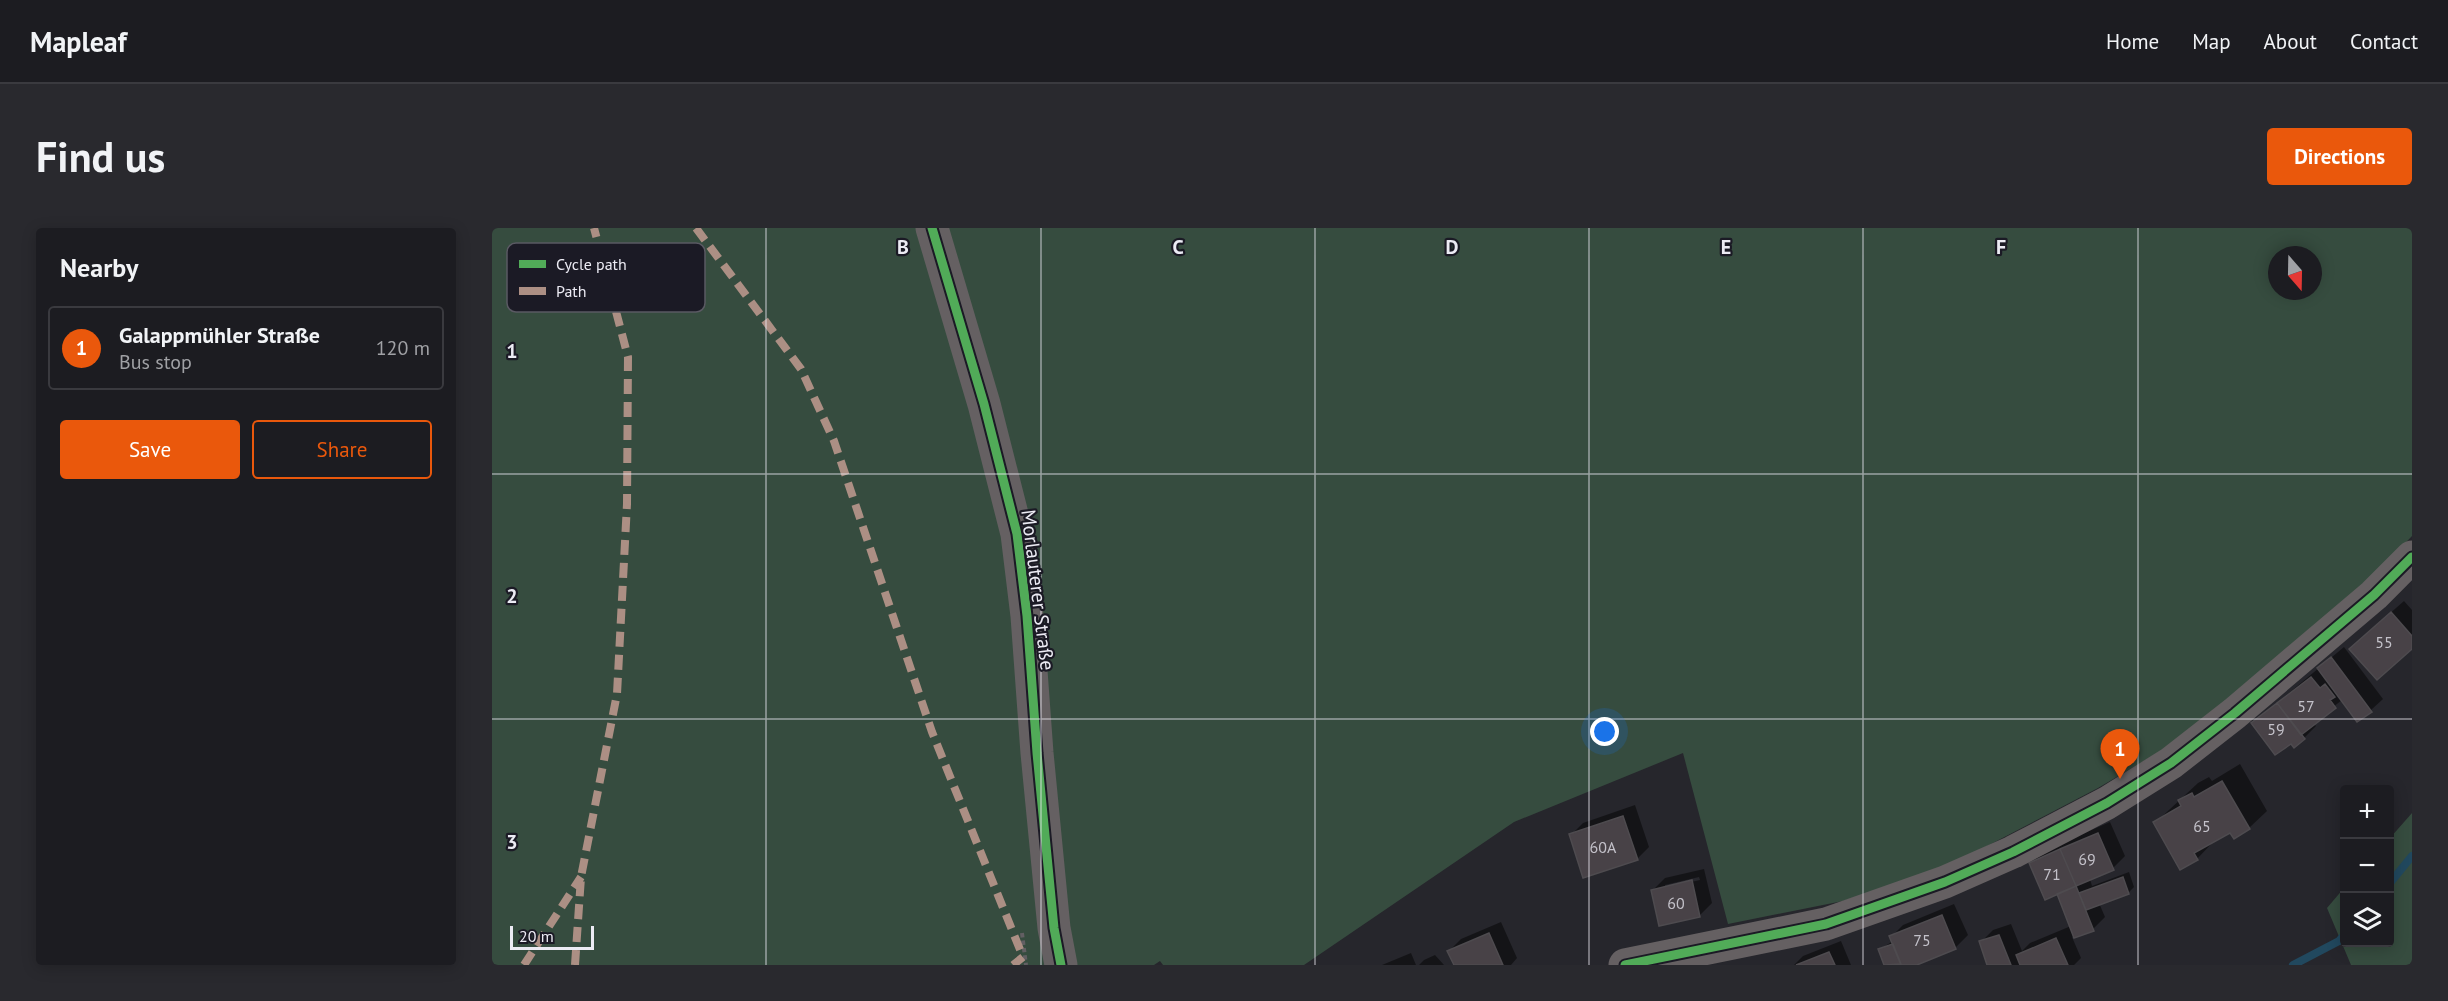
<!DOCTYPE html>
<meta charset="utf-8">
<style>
body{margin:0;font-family:"PT Sans",sans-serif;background:#29292e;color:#f1f3f6}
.controls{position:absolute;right:18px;bottom:18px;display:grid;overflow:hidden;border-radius:6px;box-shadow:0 3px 15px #0003}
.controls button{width:54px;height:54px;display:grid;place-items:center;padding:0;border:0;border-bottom:2px solid #3a3a3f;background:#1c1c21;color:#f1f3f6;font:30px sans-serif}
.compass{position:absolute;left:1776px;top:18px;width:54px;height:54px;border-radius:50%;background:#1c1c21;box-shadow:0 3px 15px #0003;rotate:160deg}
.scale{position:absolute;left:18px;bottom:15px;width:84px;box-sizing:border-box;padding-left:6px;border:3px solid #ecebf4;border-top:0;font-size:16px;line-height:21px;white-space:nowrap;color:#ecebf4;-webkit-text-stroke:4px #1b1a25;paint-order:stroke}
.you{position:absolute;left:1113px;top:504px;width:21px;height:21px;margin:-15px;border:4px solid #fff;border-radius:50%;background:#1a73e8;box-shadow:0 0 0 9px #1a73e833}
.badge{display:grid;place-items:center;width:39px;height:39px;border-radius:50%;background:#ea580c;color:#fff;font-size:20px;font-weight:700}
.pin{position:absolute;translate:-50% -50px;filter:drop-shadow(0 2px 3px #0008)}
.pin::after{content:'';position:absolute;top:32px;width:21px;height:18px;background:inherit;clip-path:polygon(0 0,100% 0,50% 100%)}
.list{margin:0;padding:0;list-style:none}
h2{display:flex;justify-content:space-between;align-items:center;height:78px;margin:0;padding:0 24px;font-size:26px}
h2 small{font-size:20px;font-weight:400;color:#a0a1a5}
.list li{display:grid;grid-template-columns:39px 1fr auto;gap:18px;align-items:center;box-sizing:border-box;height:84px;margin:0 12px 12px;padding:0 12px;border:2px solid #3a3a3f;border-radius:6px}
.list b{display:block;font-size:22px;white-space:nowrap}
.list p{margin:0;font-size:20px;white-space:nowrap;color:#a0a1a5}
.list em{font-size:20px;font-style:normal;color:#a0a1a5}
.actions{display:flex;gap:12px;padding:18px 24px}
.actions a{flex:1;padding:14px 0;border:2px solid #ea580c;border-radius:6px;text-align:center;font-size:21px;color:#ea580c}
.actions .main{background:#ea580c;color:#fff}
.icon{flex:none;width:33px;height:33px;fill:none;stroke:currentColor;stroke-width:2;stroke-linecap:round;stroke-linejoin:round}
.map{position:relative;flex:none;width:1920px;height:737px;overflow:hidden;border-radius:6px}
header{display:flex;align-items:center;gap:36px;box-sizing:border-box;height:84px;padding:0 30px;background:#1c1c21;border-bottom:2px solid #3a3a3f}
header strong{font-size:28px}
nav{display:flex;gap:33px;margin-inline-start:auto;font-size:21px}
.intro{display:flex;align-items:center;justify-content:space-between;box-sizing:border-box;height:144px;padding:0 36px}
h1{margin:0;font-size:42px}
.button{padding:15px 27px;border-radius:6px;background:#ea580c;color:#fff;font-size:21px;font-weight:700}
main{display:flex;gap:36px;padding:0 36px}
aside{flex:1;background:#1c1c21;border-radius:6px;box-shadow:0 3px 15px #0003}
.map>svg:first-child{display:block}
</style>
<header>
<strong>Mapleaf</strong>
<nav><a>Home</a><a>Map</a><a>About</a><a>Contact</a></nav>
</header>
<div class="intro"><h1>Find us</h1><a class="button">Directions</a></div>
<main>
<aside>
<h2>Nearby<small></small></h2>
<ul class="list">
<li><span class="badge">1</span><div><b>Galappmühler Straße</b><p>Bus stop</p></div><em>120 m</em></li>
</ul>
<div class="actions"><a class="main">Save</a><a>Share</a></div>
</aside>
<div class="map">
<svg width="1920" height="737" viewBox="0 0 1920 737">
<rect width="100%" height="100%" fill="#26262c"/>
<!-- green -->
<path fill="#364c3f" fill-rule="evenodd" d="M0 0H1920V308L1873 357 1732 476 1667 524 1606 560 1453 640 1351 673 1236 696 1191 525 1022 594 812 737H671L668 733 662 737H0ZM1785 27H1821V63H1785Z
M1920 585V737H1859L1835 680 1852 660V714H1898V610Z"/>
<!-- shadow -->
<path fill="#0007" fill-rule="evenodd" d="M1912 373 1920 382V419L1871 409Z
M1852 419 1891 471 1879 482 1850 472 1821 495 1824 498 1812 510 1761 495Z
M1748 536 1775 583 1757 600 1739 602 1722 613 1705 631 1663 595 1706 555 1717 549 1720 553Z
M1143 577 1157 619 1145 631 1079 607 1091 595Z
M1618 594 1633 628 1621 640 1598 651 1600 658 1637 644 1642 659 1636 665 1607 675 1613 689 1601 701 1580 709 1589 730 1582 737H1497L1489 714 1501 702 1519 696 1530 723 1538 715 1579 698 1566 664 1539 635 1551 623Z
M1212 641 1220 675 1208 687 1161 662 1173 650ZM1207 649 1208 652 1173 660V657Z
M1462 676 1476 707 1464 719 1421 737H1411L1409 734 1393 737 1387 722 1401 713 1399 709 1411 697Z
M1009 694 1025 730 1019 737H964L957 723 969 711Z
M1349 713 1359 737H1302L1311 728Z
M919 725 924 737H890Z
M943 727 952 737H927L932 732Z"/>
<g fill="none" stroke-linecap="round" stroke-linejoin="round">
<!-- stream -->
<path stroke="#21485e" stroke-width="8" d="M1898 655 1920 628
M1801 737 1847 713 1852 707"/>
</g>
<!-- building -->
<path fill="#484247" stroke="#4e4b4f" stroke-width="1.5" d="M1899 384 1920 408V421L1885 452 1857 421Z
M1839 429 1880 484 1865 494 1825 440Z
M1819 449 1828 460 1833 456 1843 469 1838 472 1844 480 1809 507 1785 475Z
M1785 475 1813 511 1802 520 1799 516 1783 527 1759 495Z
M1730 553 1758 601 1742 611 1738 605 1702 625 1706 632 1688 642 1661 594 1689 578 1686 572 1700 565 1702 569Z
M1131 588 1146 632 1091 650 1077 606Z
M1606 605 1622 642 1584 658 1568 621Z
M1568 621 1584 658 1553 672 1537 635Z
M1631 649 1637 666 1594 682 1587 665Z
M1200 652 1208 689 1167 698 1159 662Z
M1584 658 1602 703 1582 710 1565 666Z
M1450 687 1464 721 1425 737H1409L1397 708Z
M997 705 1011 737H962L955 723Z
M1507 707 1519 737H1495L1487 713Z
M1564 710 1576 737H1528L1524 727Z
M1401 716 1409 736 1392 737 1386 721Z
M1337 724 1343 737H1304Z"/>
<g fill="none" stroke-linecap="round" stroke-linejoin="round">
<!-- path -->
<path stroke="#625f63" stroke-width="4" stroke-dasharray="4.5 3" stroke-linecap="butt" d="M530 705 534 737"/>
<!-- tertiary -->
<path stroke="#656062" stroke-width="33" d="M440 0 492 176 525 306 535 388 545 525 562 700 569 737
M1133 737 1334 696 1453 654 1521 624 1615 575 1679 535 1743 485 1882 367 1920 329"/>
<!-- quiet -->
<path stroke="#ac8f84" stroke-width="8" stroke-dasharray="15 8" stroke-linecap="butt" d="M204 0 309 141 342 213 440 504 531 729 521 737
M32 737 89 649
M83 737 89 649 125 466 135 276 136 129 102 0"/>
<!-- cycleway casing -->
<g stroke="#1b1a25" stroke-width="13">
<path id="cycleway" d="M440 0 492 176 525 306 535 388 545 525 562 700 569 737
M1133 737 1334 696 1453 654 1521 624 1615 575 1679 535 1743 485 1882 367 1920 329"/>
</g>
<!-- cycleway -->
<use href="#cycleway" stroke="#51ab58" stroke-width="9"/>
</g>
<!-- grid -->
<path fill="none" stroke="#ecebf4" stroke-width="1.5" stroke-opacity="0.55" d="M274 0V737M549 0V737M823 0V737M1097 0V737M1371 0V737M1646 0V737M0 246H1920M0 491H1920"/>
<g text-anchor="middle" stroke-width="4.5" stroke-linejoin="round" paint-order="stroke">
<!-- number labels -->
<g font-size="16" fill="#c3c1c9">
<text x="1892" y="420">55</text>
<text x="1814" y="484">57</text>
<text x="1784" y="507">59</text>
<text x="1710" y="604">65</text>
<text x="1111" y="625">60A</text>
<text x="1595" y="637">69</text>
<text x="1560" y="652">71</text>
<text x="1184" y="681">60</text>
<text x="1430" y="718">75</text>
</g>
<!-- street labels -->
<g font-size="20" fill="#ecebf4" stroke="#1b1a25">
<text transform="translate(546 362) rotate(83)" y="7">Morlauterer Straße</text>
</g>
</g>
<!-- legend -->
<rect x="15" y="15" width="198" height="69" rx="9" fill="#1b1a25" stroke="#5a5963" stroke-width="1.5"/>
<rect x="27" y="32" width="27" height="8" fill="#51ab58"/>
<rect x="27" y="59" width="27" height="8" fill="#ac8f84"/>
<g font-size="16" fill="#ecebf4">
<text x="64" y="42">Cycle path</text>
<text x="64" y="69">Path</text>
</g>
<g font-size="20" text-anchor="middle" font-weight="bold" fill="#ecebf4" stroke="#1b1a25" stroke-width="4.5" stroke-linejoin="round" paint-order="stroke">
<text x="411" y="26">B</text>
<text x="686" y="26">C</text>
<text x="960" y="26">D</text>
<text x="1234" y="26">E</text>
<text x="1509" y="26">F</text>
<text x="20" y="130">1</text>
<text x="20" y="375">2</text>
<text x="20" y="621">3</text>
</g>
</svg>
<div class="controls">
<button>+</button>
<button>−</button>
<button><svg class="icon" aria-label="layers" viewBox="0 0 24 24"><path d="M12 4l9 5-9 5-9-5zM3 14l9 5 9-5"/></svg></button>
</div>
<svg class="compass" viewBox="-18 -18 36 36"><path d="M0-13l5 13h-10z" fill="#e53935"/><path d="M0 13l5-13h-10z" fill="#a0a1a5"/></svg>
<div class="scale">20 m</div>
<div class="you"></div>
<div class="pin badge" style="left:1628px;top:551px">1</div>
</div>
</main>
